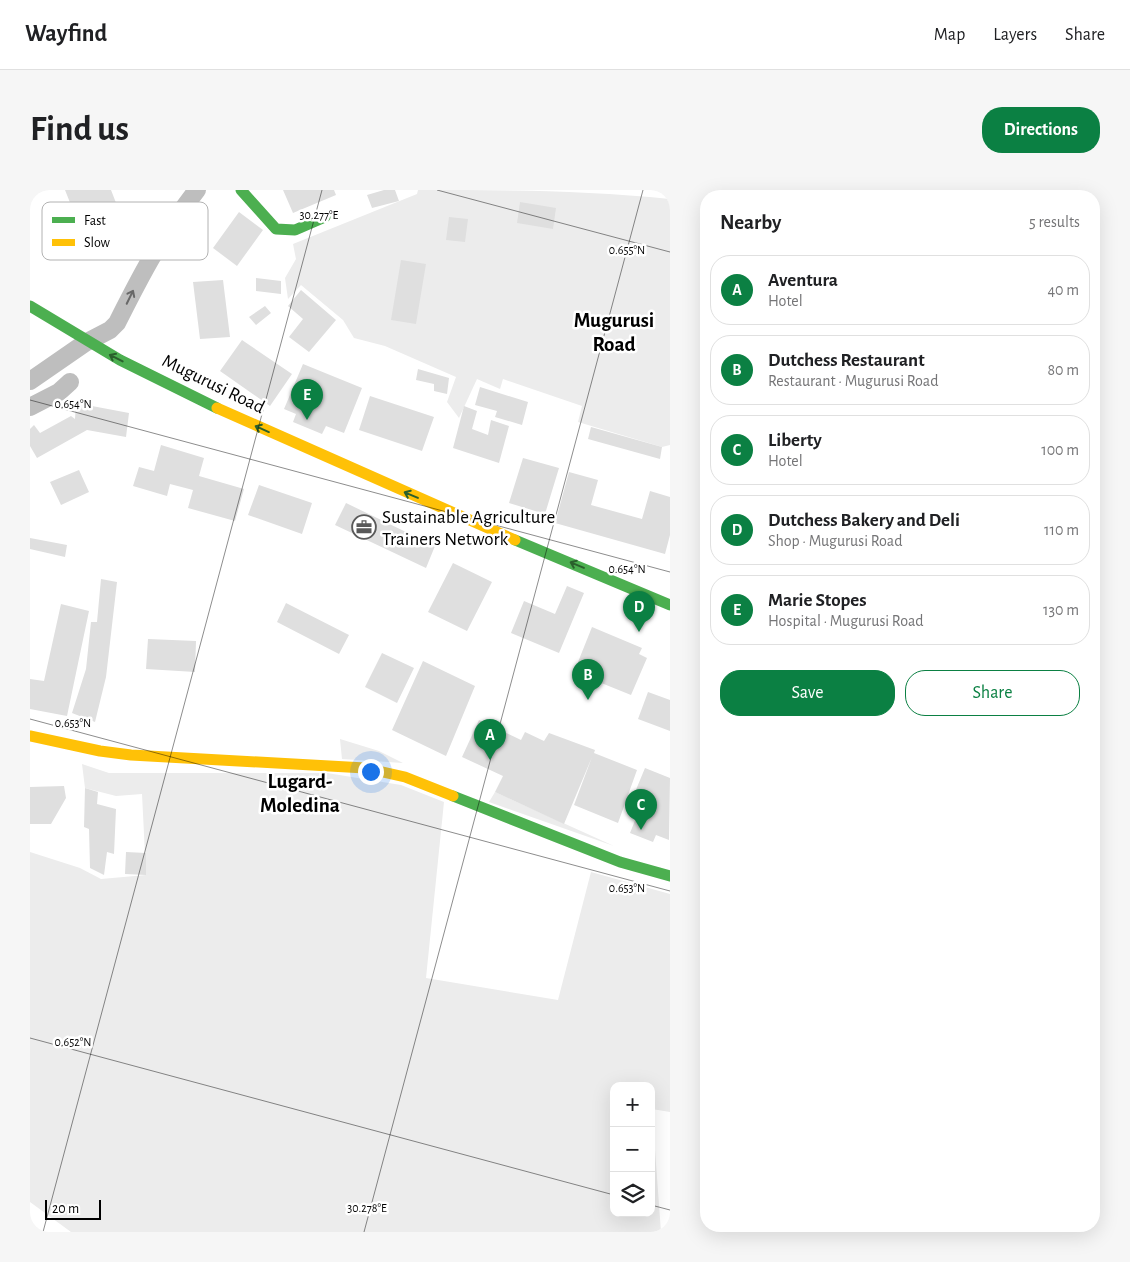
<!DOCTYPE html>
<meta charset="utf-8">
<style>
body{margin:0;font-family:"Alegreya Sans",sans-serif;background:#f6f6f6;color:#202124}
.controls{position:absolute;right:15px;bottom:15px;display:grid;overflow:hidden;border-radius:10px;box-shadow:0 5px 20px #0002}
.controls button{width:45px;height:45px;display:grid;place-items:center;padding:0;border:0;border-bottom:1px solid #e0e0e0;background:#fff;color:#202124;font:25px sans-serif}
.scale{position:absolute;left:15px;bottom:12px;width:56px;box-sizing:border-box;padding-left:5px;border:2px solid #000;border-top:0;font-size:14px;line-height:18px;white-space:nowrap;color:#000;-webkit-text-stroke:4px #fff;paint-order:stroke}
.you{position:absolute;left:340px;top:581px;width:18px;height:18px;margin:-12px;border:4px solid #fff;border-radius:50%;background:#1a73e8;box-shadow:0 0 0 8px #1a73e833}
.badge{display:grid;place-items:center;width:32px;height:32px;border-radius:50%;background:#0b8043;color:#fff;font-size:16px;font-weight:700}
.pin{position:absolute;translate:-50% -41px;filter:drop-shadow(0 1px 2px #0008)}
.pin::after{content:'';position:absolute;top:26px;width:18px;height:15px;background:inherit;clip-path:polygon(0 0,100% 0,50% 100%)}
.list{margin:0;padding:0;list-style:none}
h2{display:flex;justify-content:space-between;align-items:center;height:65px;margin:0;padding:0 20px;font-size:21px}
h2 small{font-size:16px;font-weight:400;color:#757577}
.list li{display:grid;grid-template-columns:32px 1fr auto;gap:15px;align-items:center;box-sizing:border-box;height:70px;margin:0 10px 10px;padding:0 10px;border:1px solid #e0e0e0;border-radius:20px}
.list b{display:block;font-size:19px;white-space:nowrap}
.list p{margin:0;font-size:16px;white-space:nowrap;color:#757577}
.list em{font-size:16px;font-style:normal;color:#757577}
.actions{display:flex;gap:10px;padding:15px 20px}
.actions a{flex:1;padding:11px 0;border:1px solid #0b8043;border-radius:20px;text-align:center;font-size:18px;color:#0b8043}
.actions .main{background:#0b8043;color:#fff}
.icon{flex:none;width:28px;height:28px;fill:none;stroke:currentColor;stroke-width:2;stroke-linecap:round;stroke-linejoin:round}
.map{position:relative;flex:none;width:640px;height:1042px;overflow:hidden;border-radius:20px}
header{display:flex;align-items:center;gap:30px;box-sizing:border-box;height:70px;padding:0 25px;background:#fff;border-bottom:1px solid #e0e0e0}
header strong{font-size:24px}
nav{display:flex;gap:28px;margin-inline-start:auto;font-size:18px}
.intro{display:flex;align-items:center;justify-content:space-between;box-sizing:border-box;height:120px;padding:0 30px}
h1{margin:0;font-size:35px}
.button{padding:12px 22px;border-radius:20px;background:#0b8043;color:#fff;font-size:18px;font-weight:700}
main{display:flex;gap:30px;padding:0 30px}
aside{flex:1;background:#fff;border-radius:20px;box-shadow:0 5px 20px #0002}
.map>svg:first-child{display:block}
</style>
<header>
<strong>Wayfind</strong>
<nav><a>Map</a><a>Layers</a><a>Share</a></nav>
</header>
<div class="intro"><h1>Find us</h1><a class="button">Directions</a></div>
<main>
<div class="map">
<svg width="640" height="1042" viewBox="0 0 640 1042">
<rect width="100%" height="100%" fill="#fff"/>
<!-- green -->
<path fill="#ececec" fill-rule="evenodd" d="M388 0C473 0 556 0 640 9V255L632 257 548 232 552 216 473 189 470 199 447 189 429 228 417 212 426 187 355 156 324 148 313 130 271 95 258 109 255 88 266 69 263 54 387 4Z
M310 549 349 561 373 573 312 569Z
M52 574 79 583H297L371 595 414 612 396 788 528 810 561 682 640 704V922L622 919 631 1042H41L0 1012V662L50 678 71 689 116 685 112 604 86 606 55 598ZM584 896H621V1023H584Z
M465 602 584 656 459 612Z"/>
<!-- building -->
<path fill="#dfdfdf" d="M35 0H81L90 23 100 20 109 44 60 63Z
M253 0H304L306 5 263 23Z
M354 0H365L369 11 342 18 337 5Z
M490 12 526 18 523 39 487 33Z
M209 22 233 40 207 76 183 58Z
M419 27 438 29 435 52 416 50Z
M371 70 396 74 386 134 361 130Z
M226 88 251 91V104L226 101Z
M193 90 200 147 170 149 163 92Z
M271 100 306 130 279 162 259 147 273 129 258 116Z
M235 116 241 123 226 135 219 127Z
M212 150 262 184 240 216 190 181Z
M273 174 332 198 314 243 296 236 292 244 263 232 266 224 254 219Z
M388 179 419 188 417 204 404 201V194L386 190Z
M450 197 498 212 492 235 465 227 467 221 445 215Z
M340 206 404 227 392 261 329 240Z
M46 213 99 223 96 247 57 240 7 268 0 256V239L4 235 10 243 41 226 45 229Z
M434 216 447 221 442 239 458 245 461 230 479 236 469 273 423 258Z
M561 237 632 257 630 269 558 249Z
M131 255 174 268 169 286 214 299 205 331 158 318 163 300 140 294 137 306 103 296 109 277 124 281Z
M493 268 529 278 515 324 479 313Z
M49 280 59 302 31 315 20 292Z
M539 282 568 290 561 315 612 329 620 301 640 307V345L635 364 525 333Z
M229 295 282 313 272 344 218 325Z
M316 313 405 356 396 378 305 335Z
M0 348 37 355 35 367 0 359Z
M423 373 462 392 437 441 398 422Z
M71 389 87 392 76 487 65 532 42 523 56 479 61 432H67Z
M537 396 554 403 529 463 481 443 494 411 525 424Z
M256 413 319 445 309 464 247 432Z
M31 414 59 421 37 526 0 519V489L14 491Z
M562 437 612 458 609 464 617 468 601 505 544 482Z
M118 449 166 451 165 482 116 479Z
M352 463 384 478 367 513 335 497Z
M393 471 445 496 416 566 362 540Z
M618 502 640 510V541L608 529Z
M449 530 491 550 495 542 514 551 519 543 565 560 564 563 607 580 588 633 544 615 562 567 534 634 465 602 473 586 432 567Z
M615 578 640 588 639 650 626 645 623 652 600 643 608 623 598 619Z
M34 596 36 608 21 634H0V597Z
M55 598 68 602 67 614 86 619 84 664 77 662 74 685 60 678 59 639 54 637Z
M96 662 116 663V685L95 684Z"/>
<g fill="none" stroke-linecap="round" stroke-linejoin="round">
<!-- street -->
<path stroke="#bebebe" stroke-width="18" d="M0 191 55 153 80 140 87 133C111 85 133 43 167 0
M0 217 29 202 40 192"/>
<!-- fast -->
<path stroke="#4caf50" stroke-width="11" d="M211 0 246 39 265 40 295 27
M0 116 90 170 187 218
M485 350 640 415
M423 606 590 672 640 686"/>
<!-- slow -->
<path stroke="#ffc107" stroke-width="11" d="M187 218 485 350
M0 546 70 561 101 565 335 578 375 587 423 606"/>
</g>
<!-- one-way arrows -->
<defs><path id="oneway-shaft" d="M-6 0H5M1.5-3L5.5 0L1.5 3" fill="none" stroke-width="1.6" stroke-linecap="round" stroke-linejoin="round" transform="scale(1.25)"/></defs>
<use stroke="#686868" href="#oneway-shaft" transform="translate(100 107) rotate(-64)"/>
<g stroke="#2a602c">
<use href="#oneway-shaft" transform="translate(86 168) rotate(-153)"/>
<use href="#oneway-shaft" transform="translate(232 239) rotate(-156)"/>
<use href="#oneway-shaft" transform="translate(381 305) rotate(-157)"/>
<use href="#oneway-shaft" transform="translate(547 375) rotate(-157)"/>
</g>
<!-- ticks -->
<path fill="none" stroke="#000" stroke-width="1" stroke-opacity="0.45" d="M407 0 640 62M0 210 640 382M0 529 640 701M0 848 584 1005M621 1015 640 1020M13 1042 292 0M334 1042 613 0"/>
<!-- icons -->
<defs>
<g id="office-ring" transform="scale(1.25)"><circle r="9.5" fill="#fff" stroke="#595959" stroke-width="1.5"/><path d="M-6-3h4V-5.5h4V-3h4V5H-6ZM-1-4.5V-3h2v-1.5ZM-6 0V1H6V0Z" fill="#595959"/></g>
</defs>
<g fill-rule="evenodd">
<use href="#office-ring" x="334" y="337"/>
</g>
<g text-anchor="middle" stroke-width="5" stroke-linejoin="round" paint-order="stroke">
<!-- street labels -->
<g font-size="19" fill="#000" stroke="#fff">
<text transform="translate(184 193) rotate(26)" y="7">Mugurusi Road</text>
</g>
<!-- poi labels -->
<g font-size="19" fill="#000" stroke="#fff" text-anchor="start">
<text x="352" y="333">Sustainable Agriculture<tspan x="352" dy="22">Trainers Network</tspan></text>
</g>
<!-- quarter labels -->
<g font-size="21" font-weight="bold" fill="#000" stroke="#fff">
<text x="584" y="137">Mugurusi<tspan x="584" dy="24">Road</tspan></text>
<text x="270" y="598">Lugard-<tspan x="270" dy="24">Moledina</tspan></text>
</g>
</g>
<!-- legend -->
<rect x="12" y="12" width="166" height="58" rx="8" fill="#fff" stroke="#b2b2b2" stroke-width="1"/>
<rect x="22" y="27" width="23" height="6" fill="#4caf50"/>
<rect x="22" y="49" width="23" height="7" fill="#ffc107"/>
<g font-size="14" fill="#000">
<text x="54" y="35">Fast</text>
<text x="54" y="57">Slow</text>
</g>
<g font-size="12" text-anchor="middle" fill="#000" stroke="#fff" stroke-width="5" stroke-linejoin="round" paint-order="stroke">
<text x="289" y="29">30.277°E</text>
<text x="597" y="64">0.655°N</text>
<text x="43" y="218">0.654°N</text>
<text x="597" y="383">0.654°N</text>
<text x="43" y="537">0.653°N</text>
<text x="597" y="702">0.653°N</text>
<text x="43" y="856">0.652°N</text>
<text x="337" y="1022">30.278°E</text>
</g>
</svg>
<div class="controls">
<button>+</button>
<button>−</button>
<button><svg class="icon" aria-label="layers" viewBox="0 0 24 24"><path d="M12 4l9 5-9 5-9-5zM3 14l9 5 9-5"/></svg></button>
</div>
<div class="scale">20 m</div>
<div class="you"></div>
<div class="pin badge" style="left:460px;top:570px">A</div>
<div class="pin badge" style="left:558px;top:510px">B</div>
<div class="pin badge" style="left:611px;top:640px">C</div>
<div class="pin badge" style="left:609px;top:442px">D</div>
<div class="pin badge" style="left:277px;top:230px">E</div>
</div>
<aside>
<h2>Nearby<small>5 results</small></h2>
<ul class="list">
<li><span class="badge">A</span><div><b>Aventura</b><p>Hotel</p></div><em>40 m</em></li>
<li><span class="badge">B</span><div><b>Dutchess Restaurant</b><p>Restaurant · Mugurusi Road</p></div><em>80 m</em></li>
<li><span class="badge">C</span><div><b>Liberty</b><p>Hotel</p></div><em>100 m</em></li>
<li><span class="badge">D</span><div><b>Dutchess Bakery and Deli</b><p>Shop · Mugurusi Road</p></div><em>110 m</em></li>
<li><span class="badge">E</span><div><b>Marie Stopes</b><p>Hospital · Mugurusi Road</p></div><em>130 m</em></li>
</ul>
<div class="actions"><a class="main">Save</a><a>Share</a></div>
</aside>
</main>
